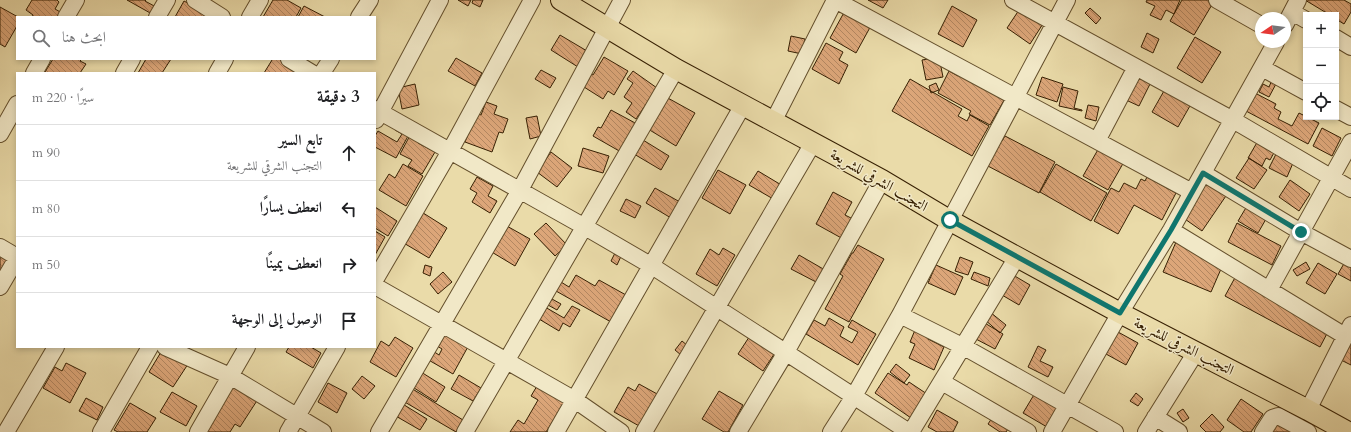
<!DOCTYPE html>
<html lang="ar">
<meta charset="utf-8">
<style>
body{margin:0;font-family:Cardo,Amiri,serif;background:#f6f6f6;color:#202124;direction:rtl}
.controls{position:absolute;right:12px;top:12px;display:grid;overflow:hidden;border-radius:0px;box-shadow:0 2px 6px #0003}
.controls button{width:36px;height:36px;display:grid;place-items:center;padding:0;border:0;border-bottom:1px solid #e0e0e0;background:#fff;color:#202124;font:20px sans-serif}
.compass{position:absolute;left:1255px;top:12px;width:36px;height:36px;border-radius:50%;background:#fff;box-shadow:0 2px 6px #0003;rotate:257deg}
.stop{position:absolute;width:12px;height:12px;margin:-9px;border:3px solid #0f766e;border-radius:50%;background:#fff}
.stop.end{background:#0f766e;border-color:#fff;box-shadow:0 1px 4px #0008}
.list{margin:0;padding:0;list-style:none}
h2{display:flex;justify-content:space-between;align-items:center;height:52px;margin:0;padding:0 16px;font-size:17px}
h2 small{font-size:13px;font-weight:400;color:#757577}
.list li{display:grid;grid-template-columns:26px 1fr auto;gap:12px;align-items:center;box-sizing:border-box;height:56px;padding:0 16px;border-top:1px solid #e0e0e0}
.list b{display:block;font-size:15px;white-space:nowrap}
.list p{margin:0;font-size:13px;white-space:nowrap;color:#757577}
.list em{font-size:13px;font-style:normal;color:#757577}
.icon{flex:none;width:22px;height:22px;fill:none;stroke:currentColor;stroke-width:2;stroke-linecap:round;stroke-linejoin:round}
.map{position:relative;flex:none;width:1351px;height:432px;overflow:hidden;direction:ltr}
.search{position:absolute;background:#fff;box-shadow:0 2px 6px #0003;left:16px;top:16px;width:360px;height:44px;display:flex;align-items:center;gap:10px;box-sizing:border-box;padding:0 14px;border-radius:0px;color:#757577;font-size:15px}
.panel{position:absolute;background:#fff;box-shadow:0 2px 6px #0003;left:16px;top:72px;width:360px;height:276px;border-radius:0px;direction:rtl}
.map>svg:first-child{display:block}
</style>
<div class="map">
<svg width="1351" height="432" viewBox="0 0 1351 432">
<defs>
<pattern id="building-back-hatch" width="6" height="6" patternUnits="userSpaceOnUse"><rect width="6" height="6" fill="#dca679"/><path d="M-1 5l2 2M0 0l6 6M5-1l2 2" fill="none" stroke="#b38761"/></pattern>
</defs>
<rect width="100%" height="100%" fill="#eadba9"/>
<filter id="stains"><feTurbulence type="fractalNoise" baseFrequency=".005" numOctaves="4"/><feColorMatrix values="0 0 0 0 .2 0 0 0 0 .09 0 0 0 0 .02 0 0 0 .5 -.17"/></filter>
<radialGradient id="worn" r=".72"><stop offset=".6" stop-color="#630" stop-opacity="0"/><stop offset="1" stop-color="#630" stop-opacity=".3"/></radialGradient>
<!-- building -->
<path fill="url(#building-back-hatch)" stroke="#372003" d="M32 0H57L59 2 55 9 62 13 60 17H32L33 15 26 10Z
M127 0H146L145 1 156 7 152 14Z
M273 0H287L301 8 296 17H263Z
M458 0H471L468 6Z
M473 0H483L480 7 472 3Z
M868 0H888L883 8Z
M1147 0H1180L1174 14 1166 10 1161 20 1150 15 1155 6 1146 2Z
M1182 0H1208L1213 3 1194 35 1170 21Z
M1305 0H1344L1351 4V12L1344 24 1336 19V15H1330Z
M184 1 213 17H175Z
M1025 1 1048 16 1030 44 1007 28Z
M304 6 325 17H298Z
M952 6 977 20 963 47 938 34Z
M0 7 18 17 17 26 5 47 0 44Z
M847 7 873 22 856 53 830 38Z
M1090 8 1101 18 1096 24 1085 13Z
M1147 33 1159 39 1153 53 1141 47Z
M560 35 587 51 578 67 551 50Z
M791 36 805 39 802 54 788 51Z
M1195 37 1221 52 1202 83 1177 68Z
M826 43 843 52 839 60 848 65 839 84 812 69Z
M604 57 628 71 614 95 608 91 603 99 584 87 591 74 593 75Z
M939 57 943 77 926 80 922 60Z
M456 58 482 73 475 86 448 71Z
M53 59H82L80 61 86 64 80 73H47L45 72Z
M146 59H171L162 73H138Z
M271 59H295L301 73H264L272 60Z
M1142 66 1156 72 1139 106 1126 100Z
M541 70 556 78 550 88 535 79Z
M961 70 1007 95 990 125 969 114 971 111 938 93 949 71 958 76Z
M633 71 657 88 636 119 626 112 632 103 624 97 633 83 627 79Z
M1042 77 1063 84 1057 102 1036 95Z
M910 79 962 109 958 116 967 121 970 115 989 126 972 156 892 111Z
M1272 80 1277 82 1269 97 1259 92 1263 84 1269 87Z
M1169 82 1195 97 1178 127 1152 112Z
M936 83 939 90 931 93 929 86Z
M415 84 419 105 402 109 398 88Z
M1063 87 1078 91 1074 108 1082 110V111L1059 106Z
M1255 93 1276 104 1274 108 1281 112 1278 119 1292 126 1299 113 1319 123 1308 144 1246 111Z
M666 97 695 113 676 146 648 129Z
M486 102 497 106 494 114 508 119 503 133 499 132 492 152 465 142 476 113 481 115Z
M1088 105 1099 107 1096 121 1085 118Z
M611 110 637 124 621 152 593 136 598 127 601 128Z
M537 116 541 136 530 139 526 118Z
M401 120 413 127 396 158 375 147V136L378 131 397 142 402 134 395 130Z
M414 128 424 133 418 143 435 152 422 174 408 166 412 160 400 154Z
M1322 128 1341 138 1332 156 1313 146Z
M1005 136 1055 162 1039 193 986 165 999 139 1002 141Z
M1259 139 1276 149 1270 160 1266 158 1262 166 1248 158Z
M643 140 669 156 661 170 634 154Z
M1100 146 1125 160 1108 190 1083 176Z
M583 148 609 156 603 173 578 166Z
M551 152 572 168 557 187 537 172Z
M1276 154 1293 163 1287 177 1269 168Z
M1249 158 1267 170 1254 189 1236 178Z
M403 164 423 176 406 206 379 190 389 174 395 178Z
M1056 164 1107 193 1091 221 1040 192Z
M718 170 746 185 730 214 702 198Z
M758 171 783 186 775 200 749 185Z
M1211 176 1230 190 1202 231 1182 217Z
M477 177 493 186 488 196 497 201 490 213 472 202 477 193 470 189Z
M1147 177 1176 193 1162 220 1134 205 1118 234 1094 221 1111 188 1119 192 1124 183 1136 189 1141 179 1145 181Z
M1290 180 1310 194 1299 211 1279 197Z
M655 188 680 202 671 218 646 203Z
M833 192 852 202 845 215 855 220 845 240 816 224Z
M626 199 641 206 635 218 620 211Z
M1250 201 1270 212 1258 233 1238 221Z
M375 207 397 221 388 236 375 228Z
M420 211 447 228 429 258 402 242Z
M546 223 567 245 555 256 534 234Z
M1237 223 1281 246 1272 265 1228 242Z
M505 225 530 239 515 266 490 251Z
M375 231 385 237 375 255Z
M1176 242 1224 262 1211 292 1163 272Z
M858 245 884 259 849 322 825 309 843 276 840 274 852 253H853Z
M723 248 735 255 717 286 696 274 710 249 719 255Z
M617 249 623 252 617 265 611 261Z
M0 252 10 258 0 273Z
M1350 253 1351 254V281L1338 274Z
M799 255 825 270 818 283 791 269Z
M960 257 973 262 968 275 955 271Z
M1306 262 1310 269 1297 276 1293 270Z
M1318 263 1337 274 1325 294 1306 283Z
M425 265 432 267 430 276 423 273Z
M936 265 963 277 955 295 928 283Z
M443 272 452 282 438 294 430 284Z
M974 272 990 278 988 286 971 279Z
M1238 272 1332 324 1320 347 1225 296Z
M576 275 595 286 599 280 626 295 611 322 556 291 561 282 569 287Z
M1013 275 1030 285 1019 305 1002 295Z
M552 299 561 304 557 310 548 305Z
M572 306 580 310 570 327 563 323 559 331 539 319 545 307 564 318Z
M990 312 1006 325 1000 333 984 319Z
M829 318 844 327 840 336 852 343 858 332 848 327 852 320 876 334 858 365 806 334 814 320 825 326Z
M983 322 1003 334 995 349 974 338Z
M757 325 782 342 763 371 738 354Z
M443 328 470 343 453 374 425 358 430 349 439 355 442 349 434 344Z
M915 330 929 336 928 339 944 347 934 370 909 358 915 344 910 342Z
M1118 332 1138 343 1126 365 1106 354Z
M395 337 413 348 396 377 370 362 381 341 389 346Z
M682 341 688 346 681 355 675 350Z
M1351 341V365L1337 358Z
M1038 346 1046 350 1040 361 1053 367 1048 377 1028 367Z
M164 347 192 358 173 387 149 372Z
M289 347H311L321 353 313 368 286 352Z
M66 363 86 373 70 403 43 388 55 367 62 371Z
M896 364 910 375 904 383 890 372Z
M421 372 445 387 436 402 411 386Z
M888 373 907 385 909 382 927 394 911 418 875 393Z
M459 375 481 388 473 401 451 389Z
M362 376 375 386 364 399 352 389Z
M233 379 260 396 240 427 235 424 230 432H202Z
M540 381 568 397 546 432H510L518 420 524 424 538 400 531 396Z
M328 383 347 393 337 413 318 402Z
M639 384 659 395 641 427 614 412 628 387 635 391Z
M411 388 463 420 456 432 403 401Z
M1038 388 1062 402 1047 427 1023 413Z
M719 391 743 405 728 432H724L702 419Z
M172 392 197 406 186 426 160 412Z
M1136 393 1143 399 1138 406 1130 401Z
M86 398 103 407 97 420 79 411Z
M1241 399 1263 414 1251 432H1244L1227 420Z
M130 403 156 418 147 432H118L114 430Z
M401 403 427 419 420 430 394 415Z
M1183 409 1189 418 1183 422 1177 413Z
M937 410 958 422 953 432H937L928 427Z
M1212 414 1224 427 1220 432H1206L1200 426Z
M994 415 1011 425 1006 432H1000L988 424Z
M1276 421 1310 432H1273L1271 431Z"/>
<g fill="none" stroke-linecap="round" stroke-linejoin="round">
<!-- minor casing -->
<g stroke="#644f2c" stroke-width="18">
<path id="minor" d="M195 0 222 17
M835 0 1192 192
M1013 0 1233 120 1351 189
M1217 0 1261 25
M1292 12 1306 20
M66 17 76 0
M157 17 167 0
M250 17 260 0
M359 17 370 0
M1285 25 1298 0
M1336 38 1351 47
M289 59 312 73
M1262 68 1306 92
M34 73 42 59
M124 73 132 59
M217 73 225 59
M322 73 331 59
M375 109 585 227 652 266 909 432
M1336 109 1351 117
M376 120 440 0
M773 122 835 0
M0 134 17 104
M1097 141 1136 67
M1203 173 1301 232 1351 259
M1171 230 1345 336
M0 247 17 257
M375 280 450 151 532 0
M375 286 575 400 621 432
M0 287 17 258
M1269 290 1351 142
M900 315 964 347 1115 432
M165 347 230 376 323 432
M942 382 1028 432
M1308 410 1351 325
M1155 417 1179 432
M6 432 56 347
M101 432 150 347
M198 432 247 347
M288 432 337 347
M379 432 520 190 622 0
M465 432 676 69
M556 432 743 105
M644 432 813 143
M738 432 786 352 882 180
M831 432 854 396 900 315 1067 0
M911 432 1017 257
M1052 432 1120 313 1171 230 1276 42
M1146 432 1196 352
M1263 432 1272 418 1278 416 1308 432"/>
</g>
<!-- major casing -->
<g stroke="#372003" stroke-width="22">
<path id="major" d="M561 0 676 69 882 180 949 220 1120 313 1308 410 1348 432"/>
</g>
<!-- minor -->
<use href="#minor" stroke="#f1e8c7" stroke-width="16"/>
<!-- major -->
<use href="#major" stroke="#eadba9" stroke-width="20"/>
</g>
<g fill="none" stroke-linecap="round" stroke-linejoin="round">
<!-- route -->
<path stroke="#0f766e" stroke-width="5" d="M950 220 1120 313 1171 230 1203 173 1301 232"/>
</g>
<g text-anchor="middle" stroke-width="3" stroke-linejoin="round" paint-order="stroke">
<!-- street labels -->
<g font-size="15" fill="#372003" stroke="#f1e8c7">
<text transform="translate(879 180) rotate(30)" y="5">التجنب الشرقي للشريعة</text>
<text transform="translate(1184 346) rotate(27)" y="5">التجنب الشرقي للشريعة</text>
</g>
</g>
<rect width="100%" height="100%" filter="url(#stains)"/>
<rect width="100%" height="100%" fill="url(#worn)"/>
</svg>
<div class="controls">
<button>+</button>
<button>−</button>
<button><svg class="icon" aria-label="locate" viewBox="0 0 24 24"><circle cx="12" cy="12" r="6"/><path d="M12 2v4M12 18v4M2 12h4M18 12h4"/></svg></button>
</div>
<svg class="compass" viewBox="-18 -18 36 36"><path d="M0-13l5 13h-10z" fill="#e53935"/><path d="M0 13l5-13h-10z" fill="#757577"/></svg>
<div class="stop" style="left:950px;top:220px"></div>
<div class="stop end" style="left:1301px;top:232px"></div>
<div class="search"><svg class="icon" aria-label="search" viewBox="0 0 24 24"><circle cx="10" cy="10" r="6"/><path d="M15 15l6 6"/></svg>ابحث هنا</div>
<section class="panel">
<h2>3 دقيقة<small>سيرًا · 220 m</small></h2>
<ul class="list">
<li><svg class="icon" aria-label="ahead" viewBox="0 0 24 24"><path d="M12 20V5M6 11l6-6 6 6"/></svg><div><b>تابع السير</b><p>التجنب الشرقي للشريعة</p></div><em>90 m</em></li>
<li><svg class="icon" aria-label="left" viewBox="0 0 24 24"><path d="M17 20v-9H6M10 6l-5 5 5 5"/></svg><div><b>انعطف يسارًا</b></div><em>80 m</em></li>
<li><svg class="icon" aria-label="right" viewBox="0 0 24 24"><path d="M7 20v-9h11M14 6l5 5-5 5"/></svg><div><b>انعطف يمينًا</b></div><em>50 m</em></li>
<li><svg class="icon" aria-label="arrive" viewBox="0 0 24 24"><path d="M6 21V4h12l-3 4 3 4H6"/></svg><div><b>الوصول إلى الوجهة</b></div></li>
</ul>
</section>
</div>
